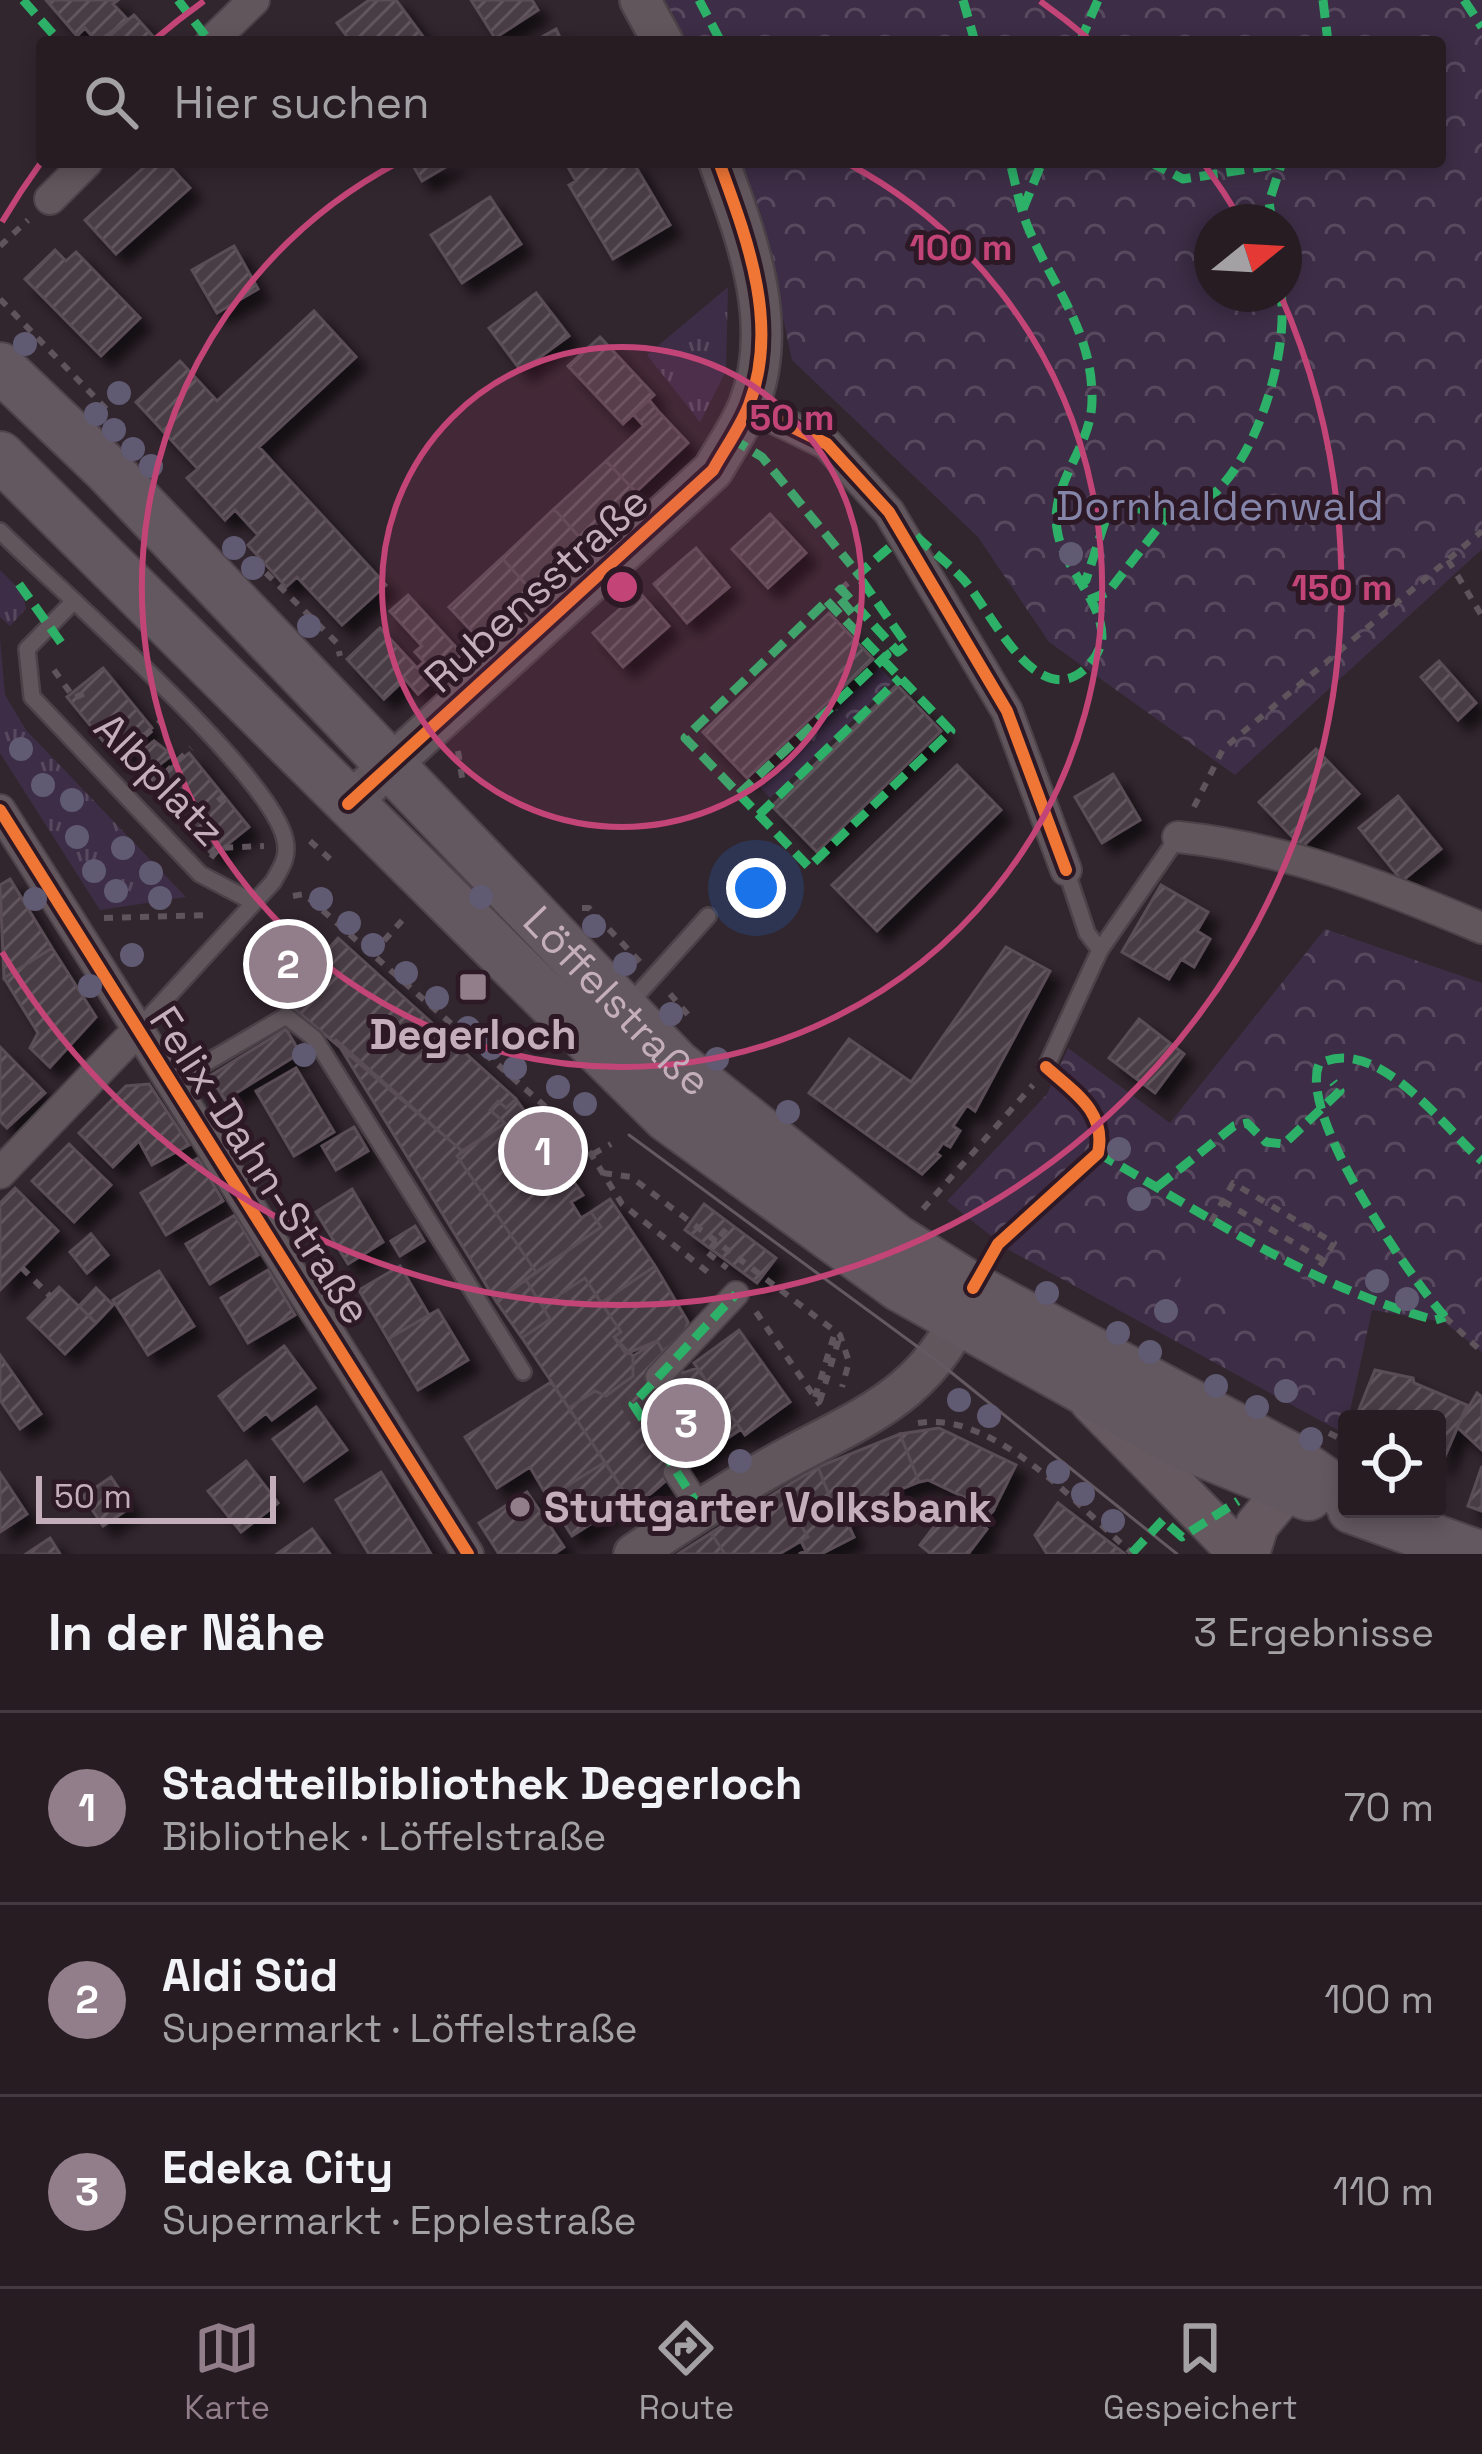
<!DOCTYPE html>
<html lang="de">
<meta charset="utf-8">
<style>
body{margin:0;font-family:"Space Grotesk",sans-serif;background:#32292f;color:#f1f3f6}
.controls{position:absolute;right:36px;bottom:36px;display:grid;overflow:hidden;border-radius:12px;box-shadow:0 6px 18px #0003}
.controls button{width:108px;height:108px;display:grid;place-items:center;padding:0;border:0;border-bottom:3px solid #423a40;background:#261c22;color:#f1f3f6;font:60px sans-serif}
.compass{position:absolute;left:1194px;top:204px;width:108px;height:108px;border-radius:50%;background:#261c22;box-shadow:0 6px 18px #0003;rotate:72deg}
.scale{position:absolute;left:36px;bottom:30px;width:240px;box-sizing:border-box;padding-left:12px;border:6px solid #c5aebc;border-top:0;font-size:33px;line-height:42px;white-space:nowrap;color:#c5aebc;-webkit-text-stroke:9px #2d1926;paint-order:stroke}
.you{position:absolute;left:756px;top:888px;width:42px;height:42px;margin:-30px;border:9px solid #fff;border-radius:50%;background:#1a73e8;box-shadow:0 0 0 18px #1a73e833}
.badge{display:grid;place-items:center;width:78px;height:78px;border-radius:50%;background:#927e8a;color:#fff;font-size:39px;font-weight:700}
.pin{position:absolute;translate:-50% -50%;border:6px solid #fff;box-shadow:0 3px 12px #0006}
.list{margin:0;padding:0;list-style:none}
h2{display:flex;justify-content:space-between;align-items:center;height:156px;margin:0;padding:0 48px;font-size:51px}
h2 small{font-size:39px;font-weight:400;color:#a4a1a5}
.list li{display:grid;grid-template-columns:78px 1fr auto;gap:36px;align-items:center;box-sizing:border-box;height:192px;padding:0 48px;border-top:3px solid #423a40}
.list b{display:block;font-size:45px;white-space:nowrap}
.list p{margin:0;font-size:39px;white-space:nowrap;color:#a4a1a5}
.list em{font-size:39px;font-style:normal;color:#a4a1a5}
.icon{flex:none;width:66px;height:66px;fill:none;stroke:currentColor;stroke-width:2;stroke-linecap:round;stroke-linejoin:round}
.map{position:relative;flex:none;width:1482px;height:1554px;overflow:hidden}
.search{position:absolute;background:#261c22;box-shadow:0 6px 18px #0003;left:36px;right:36px;top:36px;height:132px;display:flex;align-items:center;gap:30px;box-sizing:border-box;padding:0 42px;border-radius:12px;color:#a4a1a5;font-size:45px}
.sheet{height:732px;background:#261c22}
nav{display:flex;justify-content:space-around;align-items:center;box-sizing:border-box;height:168px;border-top:3px solid #423a40;background:#261c22;font-size:33px;color:#a4a1a5}
nav a{display:grid;justify-items:center;gap:6px}
nav .on{color:#927e8a}
.map>svg:first-child{display:block}
</style>
<div class="map">
<svg width="1482" height="1554" viewBox="0 0 1482 1554">
<defs>
<pattern id="grass-tufts" width="24" height="20" patternUnits="userSpaceOnUse" patternTransform="scale(3)"><rect width="24" height="20" fill="#3d2d46"/><path d="M3 7l-1-3M5 7V3M7 7l1-3M15 17l-1-3M17 17v-4M19 17l1-3" fill="none" stroke="#58495f"/></pattern>
<pattern id="forest-crowns" width="20" height="18" patternUnits="userSpaceOnUse" patternTransform="scale(3)"><rect width="20" height="18" fill="#3d2d46"/><path d="M2 6a3 3 0 1 1 6 0M12 15a3 3 0 1 1 6 0" fill="none" stroke="#58495f"/></pattern>
<pattern id="building-hatch" width="6" height="6" patternUnits="userSpaceOnUse" patternTransform="scale(3)"><rect width="6" height="6" fill="#493d44"/><path d="M-1 1l2-2M0 6l6-6M5 7l2-2" fill="none" stroke="#62565d"/></pattern>
<filter id="shadow"><feDropShadow dx="11" dy="11" stdDeviation="6" flood-color="#0009"/></filter>
</defs>
<rect width="100%" height="100%" fill="#32262e"/>
<!-- grass -->
<path fill="url(#grass-tufts)" d="M728 287 726 371 700 422 647 355Z
M0 570 23 593 26 609 10 626 0 617Z
M0 639 5 695 26 730 186 897 100 910 0 753Z
M837 708 851 722 770 798 757 784Z"/>
<!-- forest -->
<path fill="url(#forest-crowns)" fill-rule="evenodd" d="M659 0H1482V549L1235 775 1049 642 978 537 792 360 760 211 742 162H1440V42H687ZM1212 222H1284V294H1212Z
M879 667 893 682 851 722 837 708Z
M1325 929 1482 983V1352L1444 1322 1372 1310 1345 1434 1009 1250 947 1201 1047 1094 1068 1048 1170 1123Z"/>
<!-- garden -->
<path fill="#3d2d46" d="M1238 1191 1327 1243 1320 1255 1231 1203Z
M1207 1229 1308 1282 1281 1333 1180 1280Z"/>
<!-- building -->
<path fill="url(#building-hatch)" stroke="#5a4d56" stroke-width="3" filter="url(#shadow)" d="M46 0H118L113 4 128 20 97 42 85 28 77 36Z
M369 0H396L427 42H351L337 23Z
M471 0H532L538 10 495 38Z
M134 15 158 42H103L128 20Z
M556 29 562 42H533Z
M150 162H166L190 188 116 254 85 220Z
M411 162H454L422 181Z
M565 162H633L670 225 613 259 569 185 576 181Z
M490 197 521 244 462 283 431 235Z
M234 246 258 289 217 313 192 270Z
M55 250 66 261 76 252 140 318 101 356 25 279Z
M536 293 569 336 521 371 489 328Z
M314 311 356 357 259 447 386 585 342 625 297 577 286 587 248 545 258 535 235 510 225 520 187 478 198 469 136 402 180 361 217 401Z
M600 337 654 395 623 424 568 366Z
M649 400 659 412 644 426 633 414Z
M659 412 688 443 636 492 606 461Z
M606 461 636 492 583 541 554 509Z
M554 509 583 541 530 589 502 558Z
M770 514 806 553 768 588 732 549Z
M696 548 729 587 687 623 654 584Z
M502 558 530 589 478 638 449 607Z
M639 592 669 626 623 667 593 633Z
M408 595 462 654 418 694 405 679 384 699 347 659 380 628 417 668 424 662 415 652 422 646 390 611Z
M829 613 873 659 747 778 703 732Z
M1439 661 1476 703 1458 720 1421 677Z
M103 668 152 728 116 757 67 697Z
M897 685 941 731 817 852 772 806Z
M154 741 172 755 150 772 137 755Z
M1316 749 1359 794 1302 847 1259 802Z
M189 753 249 827 213 856 153 782Z
M957 765 1001 810 877 931 832 885Z
M1113 774 1140 820 1102 843 1075 797Z
M1398 796 1441 849 1402 881 1359 828Z
M10 879 52 948 4 978 0 885Z
M1161 885 1208 912 1197 931 1210 939 1194 967 1181 959 1169 979 1122 952Z
M338 938 516 1099 506 1108 498 1101 490 1110 505 1123 462 1151 256 976 283 946 309 970Z
M1006 947 1050 971 975 1111 967 1105 953 1126 960 1131 950 1147 943 1143 936 1153 940 1156 922 1174 809 1093 849 1039 911 1082Z
M52 948 96 1017 50 1067 30 1048 38 1033 4 978Z
M1139 1019 1184 1054 1155 1093 1109 1058Z
M286 1029 300 1053 225 1100 210 1076Z
M335 1039 462 1151 457 1156 536 1272 496 1301Z
M0 1047 45 1093 7 1128 0 1121Z
M296 1068 334 1132 294 1156 256 1091Z
M149 1084 189 1145 152 1165 139 1141 113 1167 79 1133 126 1086Z
M516 1099 583 1195 571 1202 581 1218 591 1212 601 1227 536 1272 457 1156 505 1123 490 1110 498 1101 506 1108Z
M354 1127 368 1151 336 1170 322 1146Z
M69 1144 111 1185 74 1222 32 1181Z
M198 1158 223 1201 166 1235 141 1193Z
M15 1188 58 1231 0 1290V1203Z
M352 1189 383 1242 348 1264 316 1212Z
M610 1199 655 1266 601 1303 585 1278 542 1306 526 1280 601 1227 591 1212Z
M704 1204 776 1258 757 1283 685 1230Z
M235 1215 258 1255 210 1284 186 1244Z
M415 1226 424 1241 400 1256 391 1241Z
M91 1234 108 1255 87 1273 70 1252Z
M400 1266 429 1315 388 1339 359 1290Z
M655 1266 688 1322 683 1337 663 1351 657 1341 626 1354 614 1337 621 1332 601 1303Z
M268 1270 295 1315 248 1343 221 1298Z
M159 1271 194 1326 148 1355 113 1300Z
M585 1278 621 1332 614 1337 633 1356V1376L606 1396 595 1391 569 1408 522 1338 550 1319 542 1306Z
M526 1280 550 1319 522 1338 496 1301Z
M59 1287 96 1323 65 1354 28 1318Z
M96 1288 113 1305 96 1323 79 1306Z
M438 1310 468 1360 418 1390 388 1339Z
M739 1330 790 1402 745 1435 694 1363Z
M657 1341 663 1351 668 1347 655 1387 659 1392 681 1369 683 1373 697 1368 741 1429 704 1454 700 1463 676 1472 650 1494 629 1499 569 1408 595 1391 606 1396 633 1376V1356Z
M284 1346 315 1388 272 1420 266 1413 244 1430 219 1396Z
M0 1355 41 1414 20 1429 0 1400Z
M1375 1370 1413 1378 1414 1383 1467 1405 1440 1468 1437 1419H1372L1358 1412Z
M551 1382 605 1462 548 1498 530 1467 497 1488 465 1437Z
M1477 1393 1482 1397V1450L1457 1427Z
M316 1407 347 1450 304 1481 273 1439Z
M939 1428 1016 1465 993 1511 928 1480 919 1482 900 1434Z
M900 1434 919 1482 837 1515 818 1467Z
M246 1461 278 1503 241 1532 208 1491Z
M605 1462 629 1499 572 1536 548 1498Z
M1482 1466V1511L1468 1506Z
M818 1467 837 1515 843 1513 854 1537 821 1554H799L806 1551 801 1541 808 1537 780 1490Z
M381 1472 431 1554H369L336 1500Z
M0 1473 27 1514 0 1532Z
M111 1477 131 1507 103 1526 83 1496Z
M780 1490 808 1537 779 1554H725L711 1533Z
M527 1492 564 1547 554 1554H499L479 1523Z
M959 1496 993 1511 981 1524 953 1502Z
M953 1502 987 1529 968 1554H931L920 1545Z
M1058 1503 1125 1554H1047L1035 1535Z
M312 1529 330 1554H277Z
M711 1533 725 1554H678Z
M50 1538 60 1554H26Z"/>
<g fill="none" stroke-linecap="round" stroke-linejoin="round">
<!-- pedestrian-tunnel -->
<path stroke="#483a43" stroke-width="24" stroke-dasharray="24 12" stroke-linecap="butt" d="M658 1377 633 1404 676 1472"/>
<!-- service casing -->
<g stroke="#4b4248" stroke-width="20">
<path id="service" d="M0 531C57 588 272 774 285 840 289 857 281 868 273 882L138 1029
M74 601 27 649 32 697 200 874 253 902
M1066 870 1087 933 1100 950
M629 1004 708 916
M1046 1067 1100 950 1178 837
M170 1084 286 1016 315 1039 523 1372"/>
</g>
<!-- pedestrian casing -->
<g stroke="#4b4248" stroke-width="28">
<path id="pedestrian" d="M658 1377 736 1294
M676 1472 701 1510"/>
</g>
<!-- minor casing -->
<g stroke="#4b4248" stroke-width="34">
<path id="minor" d="M211 42 254 0
M50 199 87 162
M749 406 827 444 889 512 1007 711 1066 870
M0 810 468 1554
M1178 837C1287 848 1382 886 1482 928
M0 1173 136 1032"/>
</g>
<!-- tertiary casing -->
<g stroke="#4b4248" stroke-width="44">
<path id="tertiary" d="M640 0 663 42
M348 804 713 470C724 450 740 428 749 405 780 324 747 239 719 162
M634 1554C677 1525 720 1496 766 1470 854 1419 928 1402 969 1297"/>
</g>
<!-- secondary casing -->
<g stroke="#4b4248" stroke-width="46">
<path id="secondary" d="M1091 1401 1241 1554
M1248 1554 1257 1525 1287 1489"/>
</g>
<!-- primary casing -->
<g stroke="#4f434b" stroke-width="52">
<g id="primary">
<path id="s1" d="M0 367 108 470 676 1064 896 1239 973 1288 1287 1455 1347 1497"/>
<path d="M0 456 667 1117 900 1287 1181 1444 1308 1496"/>
<path d="M1352 1509 1476 1554"/>
</g>
</g>
<!-- path -->
<path stroke="#5f545c" stroke-width="6" stroke-dasharray="9 9" stroke-linecap="butt" d="M0 246 28 220
M0 299 110 413
M1448 560 1482 616
M266 573 337 643 340 656
M841 589 855 577
M54 670 74 698 92 690
M458 751 463 784
M123 756 154 779
M118 760 160 722
M152 786 191 748
M218 801 228 792
M1194 807 1223 749 1482 531
M310 841 330 859
M211 858 219 848 264 846
M293 896 304 894 581 1138 622 1204 714 1277
M582 908H589L641 963
M104 918 210 915
M372 954 407 915
M670 994 689 1016
M593 1154 611 1144
M603 1173 631 1177 840 1335 849 1362 842 1387
M1223 1201 1323 1260
M923 1209 1033 1085
M1211 1222 1233 1183 1334 1243 1314 1276
M720 1236 726 1229
M708 1253 727 1268
M22 1268 50 1296
M756 1312 820 1405
M1445 1317 1482 1352
M815 1397 835 1332
M820 1401 839 1339
M918 1423C995 1410 1080 1508 1133 1554
M1329 1433 1347 1442"/>
<!-- service -->
<use href="#service" stroke="#61565c" stroke-width="15"/>
<!-- pedestrian -->
<use href="#pedestrian" stroke="#61565c" stroke-width="24"/>
<!-- minor -->
<use href="#minor" stroke="#61565c" stroke-width="30"/>
<!-- tertiary -->
<use href="#tertiary" stroke="#61565c" stroke-width="39"/>
<!-- secondary -->
<use href="#secondary" stroke="#665960" stroke-width="42"/>
<!-- primary -->
<use href="#primary" stroke="#63585f" stroke-width="48"/>
<!-- tram -->
<path stroke="#645960" stroke-width="3" d="M629 1135 937 1361 1177 1554"/>
<!-- path-bridge -->
<path stroke="#5f545c" stroke-width="6" stroke-dasharray="9 9" stroke-linecap="butt" d="M711 1248 720 1236"/>
<!-- quiet -->
<path stroke="#2db169" stroke-width="9" stroke-dasharray="18 9" stroke-linecap="butt" d="M23 0 60 42
M178 0 210 42
M699 0 721 42
M963 0 975 42
M1323 0 1328 42
M1464 0 1482 27
M1080 42 1098 0
M1150 162 1183 179 1281 164
M1023 209 1042 162
M1272 222 1269 202 1282 162
M731 438 762 457 851 565
M916 536C931 550 949 564 963 579 989 607 1036 715 1086 668 1094 660 1101 650 1102 637 1102 599 1062 568 1057 529 1050 482 1092 447 1092 400 1093 333 1055 290 1030 232 1020 210 1016 185 1010 162
M855 577 904 535
M1075 579 1086 580 1111 503C1139 508 1175 521 1201 504 1255 469 1289 355 1281 294
M19 584 62 644
M1089 600 1108 592 1170 513
M827 601 951 731 809 867 685 738Z
M852 613 836 594 841 589 898 652 907 645 858 575
M739 794 887 655 883 650
M759 815 900 678
M1098 1153C1208 1216 1311 1287 1435 1320L1445 1317
M1157 1187 1234 1126 1247 1123 1266 1142 1284 1144 1340 1091 1333 1082
M1445 1317C1409 1276 1298 1116 1319 1064 1377 1033 1446 1130 1482 1161
M701 1510 633 1404 736 1294
M1132 1553 1163 1520 1182 1537 1238 1501"/>
<!-- cycleway casing -->
<g stroke="#2d1926" stroke-width="20">
<path id="cycleway" d="M749 406 827 444 889 512 1007 711 1066 870
M348 804 713 470C724 450 740 428 749 405 780 324 747 239 719 162
M0 810 468 1554
M973 1288 998 1244 1098 1153C1107 1112 1074 1092 1046 1067"/>
</g>
<!-- cycleway -->
<use href="#cycleway" stroke="#f07635" stroke-width="12"/>
</g>
<!-- trees -->
<g fill="#605a72">
<circle cx="25" cy="344" r="12"/>
<circle cx="119" cy="393" r="12"/>
<circle cx="96" cy="414" r="12"/>
<circle cx="114" cy="430" r="12"/>
<circle cx="133" cy="449" r="12"/>
<circle cx="151" cy="466" r="12"/>
<circle cx="234" cy="548" r="12"/>
<circle cx="1071" cy="554" r="12"/>
<circle cx="253" cy="568" r="12"/>
<circle cx="309" cy="626" r="12"/>
<circle cx="21" cy="749" r="12"/>
<circle cx="43" cy="785" r="12"/>
<circle cx="72" cy="800" r="12"/>
<circle cx="77" cy="837" r="12"/>
<circle cx="123" cy="848" r="12"/>
<circle cx="94" cy="871" r="12"/>
<circle cx="151" cy="873" r="12"/>
<circle cx="116" cy="891" r="12"/>
<circle cx="481" cy="897" r="12"/>
<circle cx="160" cy="898" r="12"/>
<circle cx="35" cy="899" r="12"/>
<circle cx="321" cy="899" r="12"/>
<circle cx="349" cy="923" r="12"/>
<circle cx="594" cy="926" r="12"/>
<circle cx="373" cy="945" r="12"/>
<circle cx="132" cy="955" r="12"/>
<circle cx="625" cy="964" r="12"/>
<circle cx="406" cy="973" r="12"/>
<circle cx="90" cy="986" r="12"/>
<circle cx="437" cy="998" r="12"/>
<circle cx="671" cy="1014" r="12"/>
<circle cx="468" cy="1028" r="12"/>
<circle cx="491" cy="1048" r="12"/>
<circle cx="304" cy="1055" r="12"/>
<circle cx="717" cy="1059" r="12"/>
<circle cx="515" cy="1068" r="12"/>
<circle cx="558" cy="1087" r="12"/>
<circle cx="585" cy="1104" r="12"/>
<circle cx="788" cy="1112" r="12"/>
<circle cx="1119" cy="1149" r="12"/>
<circle cx="1139" cy="1199" r="12"/>
<circle cx="1377" cy="1281" r="12"/>
<circle cx="1047" cy="1293" r="12"/>
<circle cx="1407" cy="1299" r="12"/>
<circle cx="1166" cy="1311" r="12"/>
<circle cx="1118" cy="1333" r="12"/>
<circle cx="1150" cy="1352" r="12"/>
<circle cx="1216" cy="1386" r="12"/>
<circle cx="1286" cy="1391" r="12"/>
<circle cx="959" cy="1400" r="12"/>
<circle cx="1257" cy="1407" r="12"/>
<circle cx="989" cy="1416" r="12"/>
<circle cx="1311" cy="1439" r="12"/>
<circle cx="740" cy="1461" r="12"/>
<circle cx="1058" cy="1472" r="12"/>
<circle cx="1083" cy="1494" r="12"/>
<circle cx="1113" cy="1521" r="12"/>
</g>
<!-- distance rings -->
<circle cx="622" cy="587" r="240" fill="#c34578" fill-opacity=".12"/>
<g fill="none" stroke="#c34578" stroke-width="6">
<circle cx="622" cy="587" r="240"/>
<path d="M847 163A480 480 0 1 1 397 163"/>
<path d="M2 222A720 720 0 0 1 40 164M154 40A720 720 0 0 1 204 1M1040 1A720 720 0 0 1 1090 40M1204 164A720 720 0 0 1 1242 222M1280 294A720 720 0 0 1 2 952"/>
</g>
<!-- markers -->
<g fill="#927e8a" stroke="#2d1926" stroke-width="4.5">
<rect x="458" y="972" width="30" height="30" rx="6"/>
<circle cx="520" cy="1507" r="12"/>
</g>
<g text-anchor="middle" stroke-width="10" stroke-linejoin="round" paint-order="stroke">
<!-- park labels -->
<g font-size="42" fill="#8585aa" stroke="#2d1926">
<text x="1220" y="520">Dornhaldenwald</text>
</g>
<!-- street labels -->
<g font-size="42" fill="#c5aebc" stroke="#2d1926">
<text transform="translate(536 589) rotate(-42)" y="15">Rubensstraße</text>
<text transform="translate(160 779) rotate(46)" y="15">Albplatz</text>
<text dy="15" stroke="none"><textPath href="#s1" startOffset="885">Löffelstraße</textPath></text>
<text transform="translate(261 1165) rotate(57)" y="15">Felix-Dahn-Straße</text>
</g>
<!-- poi labels -->
<g font-size="42" font-weight="bold" fill="#c5aebc" stroke="#2d1926">
<text x="473" y="1049">Degerloch</text>
<text x="544" y="1522" text-anchor="start">Stuttgarter Volksbank</text>
</g>
</g>
<circle cx="622" cy="587" r="18" fill="#c34578" stroke="#2d1926" stroke-width="6"/>
<g font-size="36" text-anchor="middle" font-weight="bold" fill="#c34578" stroke="#2d1926" stroke-width="10" stroke-linejoin="round" paint-order="stroke">
<text x="961" y="260">100 m</text>
<text x="792" y="430">50 m</text>
<text x="1342" y="600">150 m</text>
</g>
</svg>
<div class="controls">
<button><svg class="icon" aria-label="locate" viewBox="0 0 24 24"><circle cx="12" cy="12" r="6"/><path d="M12 2v4M12 18v4M2 12h4M18 12h4"/></svg></button>
</div>
<svg class="compass" viewBox="-18 -18 36 36"><path d="M0-13l5 13h-10z" fill="#e53935"/><path d="M0 13l5-13h-10z" fill="#a4a1a5"/></svg>
<div class="scale">50 m</div>
<div class="you"></div>
<div class="pin badge" style="left:543px;top:1151px">1</div>
<div class="pin badge" style="left:288px;top:964px">2</div>
<div class="pin badge" style="left:686px;top:1423px">3</div>
<div class="search"><svg class="icon" aria-label="search" viewBox="0 0 24 24"><circle cx="10" cy="10" r="6"/><path d="M15 15l6 6"/></svg>Hier suchen</div>
</div>
<section class="sheet">
<h2>In der Nähe<small>3 Ergebnisse</small></h2>
<ul class="list">
<li><span class="badge">1</span><div><b>Stadtteilbibliothek Degerloch</b><p>Bibliothek · Löffelstraße</p></div><em>70 m</em></li>
<li><span class="badge">2</span><div><b>Aldi Süd</b><p>Supermarkt · Löffelstraße</p></div><em>100 m</em></li>
<li><span class="badge">3</span><div><b>Edeka City</b><p>Supermarkt · Epplestraße</p></div><em>110 m</em></li>
</ul>
</section>
<nav>
<a class="on"><svg class="icon" aria-label="map" viewBox="0 0 24 24"><path d="M3 6l6-2 6 2 6-2v14l-6 2-6-2-6 2zM9 4v14M15 6v14"/></svg>Karte</a>
<a><svg class="icon" aria-label="directions" viewBox="0 0 24 24"><path d="M12 3l9 9-9 9-9-9zM9 14v-3h6M13 9l2 2-2 2"/></svg>Route</a>
<a><svg class="icon" aria-label="saved" viewBox="0 0 24 24"><path d="M7 4h10v16l-5-4-5 4z"/></svg>Gespeichert</a>
</nav>
